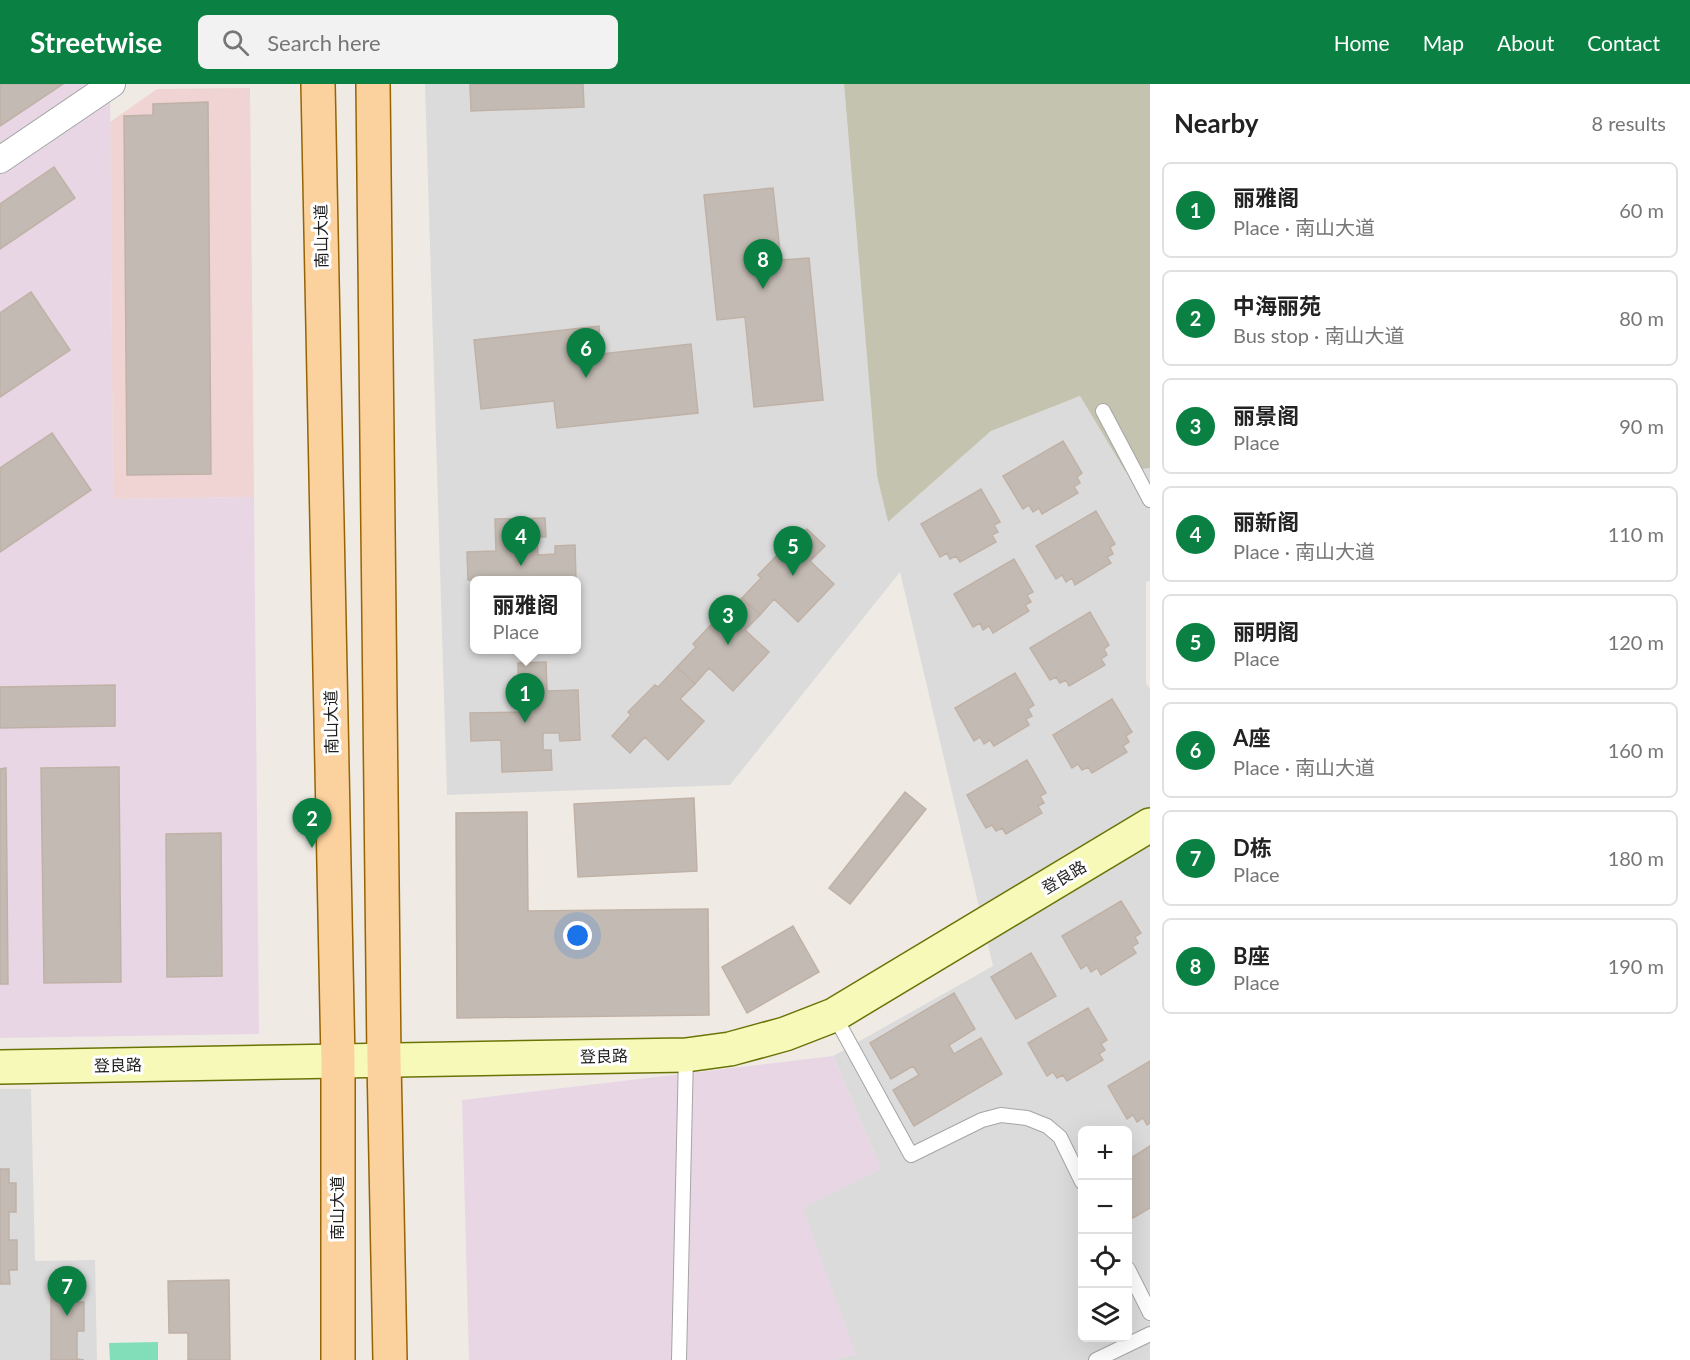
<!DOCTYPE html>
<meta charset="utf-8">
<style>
body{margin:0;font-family:Lato,"Noto Sans SC",sans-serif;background:#f2f2f2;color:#222}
.controls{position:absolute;right:18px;bottom:18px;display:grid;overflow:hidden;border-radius:9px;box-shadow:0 6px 24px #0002}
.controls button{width:54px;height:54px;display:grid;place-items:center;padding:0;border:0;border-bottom:2px solid #e0e0e0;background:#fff;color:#222;font:30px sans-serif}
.you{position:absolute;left:578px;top:852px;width:21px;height:21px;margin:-15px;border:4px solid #fff;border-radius:50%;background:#1a73e8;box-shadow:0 0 0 9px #1a73e833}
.badge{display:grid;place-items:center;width:39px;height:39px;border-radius:50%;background:#0b8043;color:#fff;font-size:20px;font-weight:700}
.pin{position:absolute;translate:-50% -50px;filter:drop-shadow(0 2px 3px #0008)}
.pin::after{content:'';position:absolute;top:32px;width:21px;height:18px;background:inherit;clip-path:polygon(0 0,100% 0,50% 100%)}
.popup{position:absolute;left:470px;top:492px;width:111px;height:78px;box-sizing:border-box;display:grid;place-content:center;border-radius:9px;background:#fff;filter:drop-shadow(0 2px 4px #0005);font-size:20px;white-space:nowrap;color:#767676}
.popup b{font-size:22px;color:#222}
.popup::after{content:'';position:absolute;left:50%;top:100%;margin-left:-12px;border:12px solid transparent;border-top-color:#fff}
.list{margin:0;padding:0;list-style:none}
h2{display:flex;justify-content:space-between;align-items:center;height:78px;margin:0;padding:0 24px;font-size:26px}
h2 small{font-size:20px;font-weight:400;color:#767676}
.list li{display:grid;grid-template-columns:39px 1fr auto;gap:18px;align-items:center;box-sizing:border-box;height:96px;margin:0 12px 12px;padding:0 12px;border:2px solid #e0e0e0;border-radius:9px}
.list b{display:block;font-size:22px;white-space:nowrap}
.list p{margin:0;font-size:20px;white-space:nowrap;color:#767676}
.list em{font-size:20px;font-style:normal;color:#767676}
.icon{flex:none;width:33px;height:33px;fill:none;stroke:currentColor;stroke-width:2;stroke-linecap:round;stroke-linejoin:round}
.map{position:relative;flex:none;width:1150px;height:1276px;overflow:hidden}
header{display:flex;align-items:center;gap:36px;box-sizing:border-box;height:84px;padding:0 30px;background:#0b8043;color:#fff}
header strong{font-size:28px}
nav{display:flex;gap:33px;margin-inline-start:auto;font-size:21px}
.search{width:420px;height:54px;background:#f2f2f2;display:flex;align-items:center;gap:15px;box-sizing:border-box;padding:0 21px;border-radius:9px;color:#767676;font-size:22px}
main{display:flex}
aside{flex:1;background:#fff}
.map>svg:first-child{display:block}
</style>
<header>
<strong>Streetwise</strong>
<div class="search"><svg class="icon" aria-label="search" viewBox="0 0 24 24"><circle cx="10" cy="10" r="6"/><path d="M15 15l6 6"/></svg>Search here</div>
<nav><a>Home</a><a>Map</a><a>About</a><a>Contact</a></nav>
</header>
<main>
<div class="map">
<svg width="1150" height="1276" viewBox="0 0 1150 1276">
<rect width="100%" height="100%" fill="#efebe4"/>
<!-- residential -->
<path fill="#dcdbdb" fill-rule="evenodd" d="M425 0H844L877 392 888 438 991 347 1080 312 1125 387 1150 384V497L1146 498V599L1150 605V1276H833L855 1270 802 1123 881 1085 833 972 993 882 900 488 730 701 447 711ZM474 496H576V566H474ZM1082 1046H1128V1254H1082Z
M0 1005H31L35 1177 95 1176 97 1276H0Z"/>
<!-- commercial -->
<path fill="#f0d4d3" d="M250 4 254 413 113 415 110 38 157 5Z"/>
<!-- industrial -->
<path fill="#e8d6e5" d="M0 0H110L113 415 254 413 259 950 0 954Z
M833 972 881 1085 803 1124 855 1270 833 1276H469L462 1016Z"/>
<!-- construction -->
<path fill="#c3c3af" d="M844 0H1150V384L1125 387 1080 312 991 347 888 438 877 392Z"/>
<!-- pitch -->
<path fill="#82ddb9" d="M158 1258V1276H110L109 1259Z"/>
<!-- building -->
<path fill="#c3bbb3" stroke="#c0b1a6" stroke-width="1.5" d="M0 0H63L0 42Z
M470 0H583L584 23 471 27Z
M208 18 211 390 127 391 124 32 153 31V20Z
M54 83 75 114 0 165V120Z
M773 104 781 176 809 174 823 316 754 323 745 233 717 236 704 111Z
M31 208 70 266 0 313V229Z
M599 242 601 270 691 260 698 329 557 344 554 317 481 325 474 256Z
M52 349 91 406 0 468V384Z
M1063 357 1082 389 1077 393 1080 399 1074 403 1078 409 1042 430 1039 424 1033 428 1029 421 1023 425 1003 392Z
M981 405 1000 438 994 441 998 448 992 451 996 458 960 478 956 472 950 475 947 469 940 473 921 440Z
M1096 427 1115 460 1110 463 1113 470 1107 473 1111 479 1075 501 1072 494 1066 498 1062 491 1056 495 1036 462Z
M545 434 546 453H537L538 471 555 470V462L575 461 576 496H516V494L468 496 467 468 496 467 495 435Z
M807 445 825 462 810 477 834 500 798 538 774 515 760 531 742 514 761 494 758 491 785 463 788 466Z
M1014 475 1033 508 1027 511 1031 518 1025 521 1029 527 993 549 989 542 983 546 980 539 973 543 954 510Z
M742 514 760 531 745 546 769 568 733 607 709 584 695 600 677 583 696 563 693 560 720 531 723 534Z
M1090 528 1109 561 1104 565 1107 571 1101 575 1105 581 1069 602 1066 596 1060 599 1056 593 1050 596 1030 564Z
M546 578 547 607 578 606 580 656 560 657 559 649H543V666H551L552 686 502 688 501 656 471 657 470 629 519 628 518 579Z
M677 583 695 600 680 615 704 637 668 676 645 653 630 669 612 652 631 631 628 628 655 601 658 603Z
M1015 589 1034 621 1028 625 1032 632 1026 635 1029 641 994 662 990 656 984 660 980 653 974 657 955 624Z
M115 601V642L0 644V603Z
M1112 615 1132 648 1126 652 1129 658 1123 662 1127 668 1092 689 1088 683 1082 686 1078 680 1072 684 1053 651Z
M1027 676 1046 709 1040 712 1044 719 1038 722 1042 729 1006 750 1002 744 996 747 992 741 986 744 967 711Z
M119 683 121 898 44 899 41 684Z
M6 684 8 900H0V685Z
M905 708 926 725 850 820 829 804Z
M694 714 697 787 578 793 574 720Z
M527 728 528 827 708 825 709 931 457 934 456 729Z
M221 749 222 892 167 893 166 750Z
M1121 817 1141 849 1135 853 1138 859 1132 863 1136 869 1101 891 1097 884 1091 888 1087 881 1081 885 1062 852Z
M793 842 819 888 747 929 722 883Z
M1031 869 1056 912 1016 935 991 893Z
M954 909 975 945 949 961 954 970 981 954 1002 990 914 1042 893 1006 919 991 913 982 891 995 870 959Z
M1088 924 1107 956 1101 960 1105 966 1099 970 1103 976 1067 997 1063 991 1057 994 1053 988 1047 992 1028 959Z
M1150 977V1039L1147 1041 1143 1034 1137 1038 1133 1031 1127 1035 1108 1002Z
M1150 1062V1124L1133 1134 1129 1128H1128V1076Z
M0 1085H9V1099H16V1128H9V1156H17V1186H9L10 1200H0Z
M229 1196 230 1276H188V1249H169L168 1197Z
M77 1203V1218H84V1247H77V1275L84 1276H51V1204Z"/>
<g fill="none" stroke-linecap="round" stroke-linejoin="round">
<!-- service casing -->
<g stroke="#a5a5a5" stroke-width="16">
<path id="service" d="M1103 327 1150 416
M834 931 911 1071 982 1036 1001 1031 1027 1034 1047 1042 1060 1053 1082 1098
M1128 1185 1150 1229
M679 1276 686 971
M1096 1276 1150 1250"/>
</g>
<!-- minor casing -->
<g stroke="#a5a5a5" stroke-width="28">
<path id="minor" d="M0 76 112 0"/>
</g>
<!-- secondary casing -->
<g stroke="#697406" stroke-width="36">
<path id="secondary" d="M0 983 686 971 730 965 785 950 834 931 1150 741"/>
</g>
<!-- primary casing -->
<g stroke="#966402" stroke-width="36">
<path id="primary" d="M318 0 338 977V1276
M373 0 384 976 390 1276"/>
</g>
<!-- service -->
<use href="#service" stroke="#fff" stroke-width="14"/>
<!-- minor -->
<use href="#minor" stroke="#fff" stroke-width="26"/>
<!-- secondary -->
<use href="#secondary" stroke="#f6f9b8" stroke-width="33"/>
<!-- primary -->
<use href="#primary" stroke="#fbd19d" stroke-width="33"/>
</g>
<g text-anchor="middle" stroke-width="6" stroke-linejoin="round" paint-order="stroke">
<!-- street labels -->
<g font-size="16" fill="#1e1e1e" stroke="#fff">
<text transform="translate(321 152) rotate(-91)" y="6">南山大道</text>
<text transform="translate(331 638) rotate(-91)" y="6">南山大道</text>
<text transform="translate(1064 793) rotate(-31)" y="6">登良路</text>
<text transform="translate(604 972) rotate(-1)" y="6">登良路</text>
<text transform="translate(118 981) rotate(-1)" y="6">登良路</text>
<text transform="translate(337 1124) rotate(-90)" y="6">南山大道</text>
</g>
</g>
</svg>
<div class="controls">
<button>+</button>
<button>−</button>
<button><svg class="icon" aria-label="locate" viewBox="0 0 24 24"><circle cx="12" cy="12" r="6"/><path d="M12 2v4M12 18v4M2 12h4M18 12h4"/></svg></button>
<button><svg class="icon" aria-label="layers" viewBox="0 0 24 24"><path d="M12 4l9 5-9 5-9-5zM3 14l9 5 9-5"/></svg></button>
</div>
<div class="you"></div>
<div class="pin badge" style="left:525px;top:639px">1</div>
<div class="popup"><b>丽雅阁</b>Place</div>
<div class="pin badge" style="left:312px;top:764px">2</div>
<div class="pin badge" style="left:728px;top:561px">3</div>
<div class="pin badge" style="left:521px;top:482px">4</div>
<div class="pin badge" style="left:793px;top:492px">5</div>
<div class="pin badge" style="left:586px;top:294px">6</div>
<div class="pin badge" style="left:67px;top:1232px">7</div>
<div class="pin badge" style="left:763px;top:205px">8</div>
</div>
<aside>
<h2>Nearby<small>8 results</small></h2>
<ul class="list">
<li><span class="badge">1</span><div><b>丽雅阁</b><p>Place · 南山大道</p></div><em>60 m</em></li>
<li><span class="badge">2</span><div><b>中海丽苑</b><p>Bus stop · 南山大道</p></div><em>80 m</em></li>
<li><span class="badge">3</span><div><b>丽景阁</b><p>Place</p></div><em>90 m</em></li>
<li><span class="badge">4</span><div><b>丽新阁</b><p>Place · 南山大道</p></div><em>110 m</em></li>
<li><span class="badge">5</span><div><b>丽明阁</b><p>Place</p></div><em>120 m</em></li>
<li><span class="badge">6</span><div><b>A座</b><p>Place · 南山大道</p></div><em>160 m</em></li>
<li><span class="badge">7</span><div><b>D栋</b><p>Place</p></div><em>180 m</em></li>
<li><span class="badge">8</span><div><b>B座</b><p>Place</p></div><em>190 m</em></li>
</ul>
</aside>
</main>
